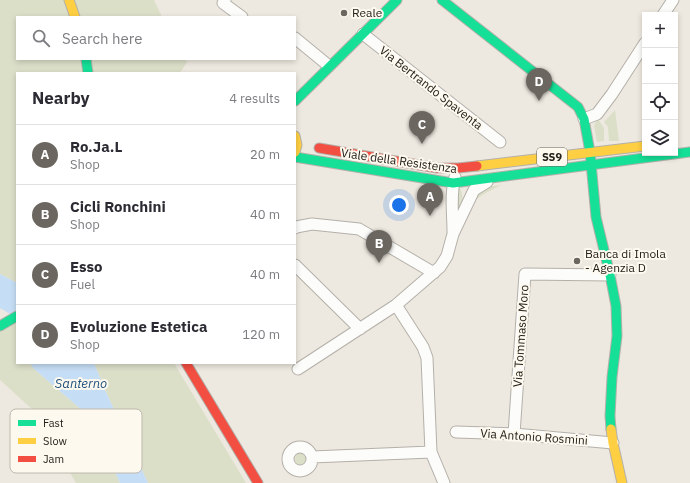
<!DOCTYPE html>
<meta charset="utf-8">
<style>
body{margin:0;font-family:"IBM Plex Sans",sans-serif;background:#f7f7f7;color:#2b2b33}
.controls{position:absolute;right:12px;top:12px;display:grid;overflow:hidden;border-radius:0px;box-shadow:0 2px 6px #0003}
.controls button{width:36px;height:36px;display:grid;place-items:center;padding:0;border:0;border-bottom:1px solid #e1e1e2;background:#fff;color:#2b2b33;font:20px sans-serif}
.you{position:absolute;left:399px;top:205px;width:14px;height:14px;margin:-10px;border:3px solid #fff;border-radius:50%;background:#1a73e8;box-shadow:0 0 0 6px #1a73e833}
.badge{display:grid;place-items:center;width:26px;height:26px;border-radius:50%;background:#6b6760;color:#fff;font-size:13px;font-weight:700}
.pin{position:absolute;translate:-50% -33px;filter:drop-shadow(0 1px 2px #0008)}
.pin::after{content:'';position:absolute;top:21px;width:14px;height:12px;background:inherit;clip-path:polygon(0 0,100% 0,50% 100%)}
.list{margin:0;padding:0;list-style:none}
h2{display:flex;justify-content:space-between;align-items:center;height:52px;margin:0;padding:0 16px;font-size:17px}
h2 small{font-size:13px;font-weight:400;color:#7c7c81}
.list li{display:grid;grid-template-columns:26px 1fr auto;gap:12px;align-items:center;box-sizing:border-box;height:60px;padding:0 16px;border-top:1px solid #e1e1e2}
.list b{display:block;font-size:15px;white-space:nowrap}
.list p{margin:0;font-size:13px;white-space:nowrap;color:#7c7c81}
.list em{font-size:13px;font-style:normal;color:#7c7c81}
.icon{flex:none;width:22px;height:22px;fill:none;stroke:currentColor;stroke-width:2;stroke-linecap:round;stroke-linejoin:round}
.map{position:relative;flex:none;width:690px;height:483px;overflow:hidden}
.search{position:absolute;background:#fff;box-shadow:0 2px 6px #0003;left:16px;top:16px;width:280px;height:44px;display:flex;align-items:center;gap:10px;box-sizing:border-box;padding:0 14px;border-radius:0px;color:#7c7c81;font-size:15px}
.panel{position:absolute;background:#fff;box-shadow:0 2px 6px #0003;left:16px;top:72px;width:280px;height:292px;border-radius:0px}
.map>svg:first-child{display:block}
</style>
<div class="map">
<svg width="690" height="483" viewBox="0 0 690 483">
<rect width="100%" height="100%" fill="#eee9e0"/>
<!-- green -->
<path fill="#dcdfc8" d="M0 0H154L162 17H17V59H185L187 62 180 73H17V283L0 274Z
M615 110 619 141H609L608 127 604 122Z
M598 119 604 128V141L597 142 594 125Z
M501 185 484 194 472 202 477 192 486 187Z
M460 188C466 200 459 214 456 226L457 193Z
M17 321V363H30L33 368 90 417 120 483H76L33 410 0 380V331Z
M94 363H174L246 483H148L105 390Z
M295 459a7 7 0 1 1 14 0a7 7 0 1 1-14 0Z"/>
<!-- water -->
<path fill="#c6def5" d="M0 274 17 283V318L0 308Z
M30 363H94L105 390 148 483H120L90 417 33 368Z"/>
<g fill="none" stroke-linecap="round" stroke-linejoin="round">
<!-- street casing -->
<g stroke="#b4b0a9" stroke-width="13">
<path id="street" d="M225 0 223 3 242 17
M663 15 673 0
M363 34 500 142
M295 38 329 66
M584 119 597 114 612 94 645 43
M295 228 296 227 312 224 359 229 434 273
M453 232C453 214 450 194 455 177
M295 265 360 329
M396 305 423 347 427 358 431 452 444 483
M298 369 396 305 440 267 447 256 453 234 474 190 487 182
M456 432 514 434 613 443
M514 434 525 274 610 275
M288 459a12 12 0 1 1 24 0a12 12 0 1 1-24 0Z
M312 457 431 452"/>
</g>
<!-- fast casing -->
<g stroke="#b4b0a9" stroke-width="11">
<path id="fast" d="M442 0 578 107 584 119 590 152 596 217 610 275 616 306 617 336 612 377 610 416 611 429
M86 59 88 73
M295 101 397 0
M295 157 453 183 690 152
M0 326 17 316"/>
</g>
<!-- slow casing -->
<g stroke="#b4b0a9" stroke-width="11">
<path id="slow" d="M69 0 75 17
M295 136 297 145 295 152
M477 166 645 146
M611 429 613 443 622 483"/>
</g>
<!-- jam casing -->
<g stroke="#b4b0a9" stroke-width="11">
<path id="jam" d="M319 148 437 168H458L477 166
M186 363 258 483"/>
</g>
<!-- street -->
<use href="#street" stroke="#fcfcfa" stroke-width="11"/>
<!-- fast -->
<use href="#fast" stroke="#16e098" stroke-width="9"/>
<!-- slow -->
<use href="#slow" stroke="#ffcf43" stroke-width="9"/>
<!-- jam -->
<use href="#jam" stroke="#f24e42" stroke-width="9"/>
</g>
<!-- markers -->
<g fill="#6b6760" stroke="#fef9ef" stroke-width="1.5">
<circle cx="344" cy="13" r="4"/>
<circle cx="577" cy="261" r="4"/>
</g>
<g text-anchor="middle" stroke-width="4" stroke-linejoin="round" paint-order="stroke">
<!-- shield labels -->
<rect fill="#fef9ef" stroke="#65625b" stroke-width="1" x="537" y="148" width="30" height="18" rx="3"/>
<g font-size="11" font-weight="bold" fill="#24211b">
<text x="552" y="161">SS9</text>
</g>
<!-- poi labels -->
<g font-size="12" fill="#24211b" stroke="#fef9ef" text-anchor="start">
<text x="352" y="17">Reale</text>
<text x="585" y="258">Banca di Imola<tspan x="585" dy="14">- Agenzia D</tspan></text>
</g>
<!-- street labels -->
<g font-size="12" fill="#24211b" stroke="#fef9ef">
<text transform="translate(431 88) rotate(38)" y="4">Via Bertrando Spaventa</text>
<text transform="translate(399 161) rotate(8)" y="4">Viale della Resistenza</text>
<text transform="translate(521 336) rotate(-86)" y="4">Via Tommaso Moro</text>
<text transform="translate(534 437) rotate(4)" y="4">Via Antonio Rosmini</text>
</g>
<!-- water labels -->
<g font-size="13" font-style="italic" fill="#1e527f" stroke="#fef9ef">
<text x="81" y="388">Santerno</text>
</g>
</g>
<!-- legend -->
<rect x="10" y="409" width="132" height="64" rx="6" fill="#fef9ef" stroke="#bdb8af" stroke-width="1"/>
<rect x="18" y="420" width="18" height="6" fill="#16e098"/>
<rect x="18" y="438" width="18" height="6" fill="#ffcf43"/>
<rect x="18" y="456" width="18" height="6" fill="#f24e42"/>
<g font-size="11" fill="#24211b">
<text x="43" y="427">Fast</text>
<text x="43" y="445">Slow</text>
<text x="43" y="463">Jam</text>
</g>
</svg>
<div class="controls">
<button>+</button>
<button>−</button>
<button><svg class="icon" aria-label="locate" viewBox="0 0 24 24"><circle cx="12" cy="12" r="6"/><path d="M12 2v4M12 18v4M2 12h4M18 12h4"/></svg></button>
<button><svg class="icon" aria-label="layers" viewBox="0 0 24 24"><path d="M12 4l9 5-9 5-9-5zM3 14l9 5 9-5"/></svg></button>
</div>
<div class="you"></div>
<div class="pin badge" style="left:430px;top:216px">A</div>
<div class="pin badge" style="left:379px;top:263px">B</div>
<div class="pin badge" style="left:422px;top:144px">C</div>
<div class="pin badge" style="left:539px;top:101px">D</div>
<div class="search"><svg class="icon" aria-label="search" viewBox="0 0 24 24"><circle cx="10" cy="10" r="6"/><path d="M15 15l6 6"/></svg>Search here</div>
<section class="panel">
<h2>Nearby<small>4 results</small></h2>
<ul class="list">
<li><span class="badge">A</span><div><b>Ro.Ja.L</b><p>Shop</p></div><em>20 m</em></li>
<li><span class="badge">B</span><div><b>Cicli Ronchini</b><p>Shop</p></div><em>40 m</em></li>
<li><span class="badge">C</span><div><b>Esso</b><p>Fuel</p></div><em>40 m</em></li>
<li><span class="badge">D</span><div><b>Evoluzione Estetica</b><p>Shop</p></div><em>120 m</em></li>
</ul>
</section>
</div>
